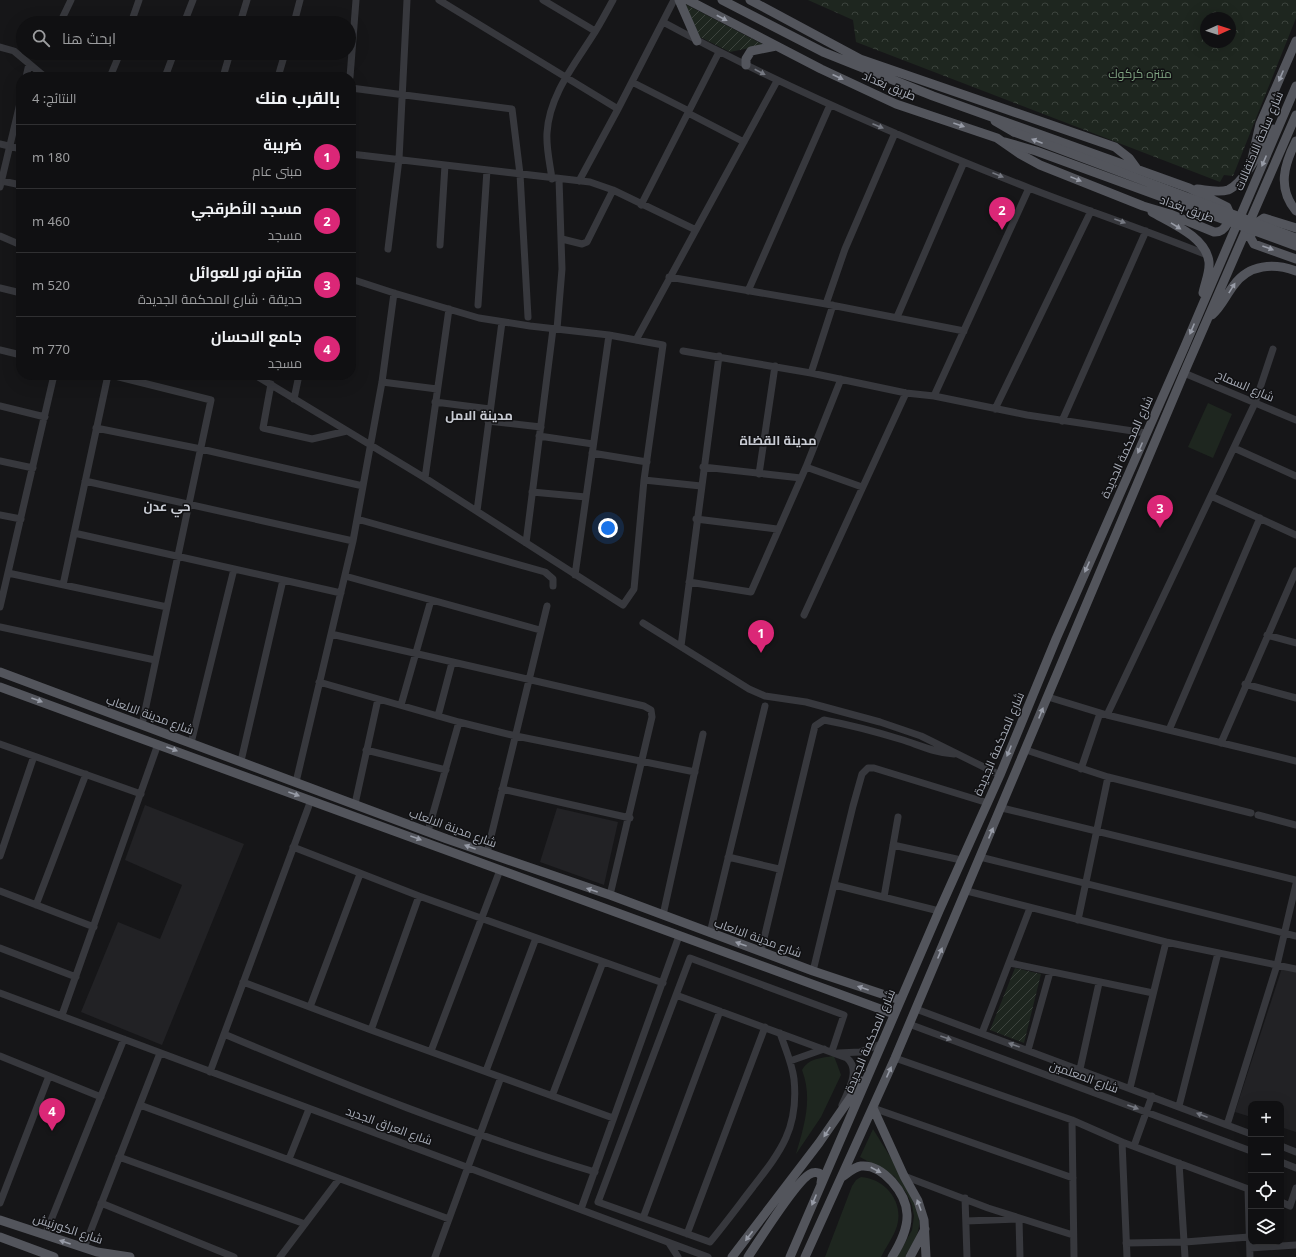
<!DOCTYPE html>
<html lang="ar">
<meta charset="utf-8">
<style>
body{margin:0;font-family:"Noto Sans",Cairo,sans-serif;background:#1e1e20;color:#f1f3f6;direction:rtl}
.controls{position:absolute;right:12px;bottom:12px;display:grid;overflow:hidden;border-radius:8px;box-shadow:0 4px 16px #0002}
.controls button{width:36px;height:36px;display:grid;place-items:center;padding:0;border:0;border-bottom:1px solid #303032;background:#101012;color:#f1f3f6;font:20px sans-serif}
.compass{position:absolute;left:1200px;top:12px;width:36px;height:36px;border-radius:50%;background:#101012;box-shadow:0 4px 16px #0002;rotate:87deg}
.you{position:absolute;left:608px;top:528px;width:14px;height:14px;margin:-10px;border:3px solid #fff;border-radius:50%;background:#1a73e8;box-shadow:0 0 0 6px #1a73e833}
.badge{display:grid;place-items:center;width:26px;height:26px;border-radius:50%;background:#db2777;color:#fff;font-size:13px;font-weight:700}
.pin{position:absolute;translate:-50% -33px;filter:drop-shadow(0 1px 2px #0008)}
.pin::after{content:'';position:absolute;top:21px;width:14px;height:12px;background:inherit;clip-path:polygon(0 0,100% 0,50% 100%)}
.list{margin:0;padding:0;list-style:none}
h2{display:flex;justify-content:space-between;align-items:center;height:52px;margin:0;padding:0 16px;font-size:17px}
h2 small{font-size:13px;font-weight:400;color:#9c9d9f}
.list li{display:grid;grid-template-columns:26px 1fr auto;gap:12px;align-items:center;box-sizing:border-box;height:64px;padding:0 16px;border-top:1px solid #303032}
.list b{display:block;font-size:15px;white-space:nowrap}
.list p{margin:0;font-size:13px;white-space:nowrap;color:#9c9d9f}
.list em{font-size:13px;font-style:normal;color:#9c9d9f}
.icon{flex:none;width:22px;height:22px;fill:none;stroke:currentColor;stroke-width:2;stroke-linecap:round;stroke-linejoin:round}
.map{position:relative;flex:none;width:1296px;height:1257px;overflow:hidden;direction:ltr}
.search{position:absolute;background:#101012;box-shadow:0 4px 16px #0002;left:16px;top:16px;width:340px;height:44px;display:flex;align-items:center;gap:10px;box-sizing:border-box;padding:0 14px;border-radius:22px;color:#9c9d9f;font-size:15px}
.panel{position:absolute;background:#101012;box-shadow:0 4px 16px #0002;left:16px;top:72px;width:340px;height:308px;border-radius:16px;direction:rtl}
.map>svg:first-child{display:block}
</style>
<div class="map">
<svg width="1296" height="1257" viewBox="0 0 1296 1257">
<defs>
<pattern id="park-crowns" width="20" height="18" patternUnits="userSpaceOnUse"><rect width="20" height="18" fill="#1e261f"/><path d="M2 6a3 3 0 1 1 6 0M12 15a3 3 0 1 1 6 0" fill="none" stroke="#3c433d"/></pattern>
<pattern id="garden-furrows" width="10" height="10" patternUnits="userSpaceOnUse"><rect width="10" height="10" fill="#1e261f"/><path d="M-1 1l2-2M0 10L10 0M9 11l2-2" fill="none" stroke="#3c433d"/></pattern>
</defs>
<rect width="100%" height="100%" fill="#161618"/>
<!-- built -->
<path fill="#222225" d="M145 805 244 844 162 1045 81 1012 118 922 160 939 182 885 125 860Z
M557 808 618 822 604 885 540 862Z
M1282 968 1296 972V1132L1281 1127V1104H1251V1117L1235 1112Z"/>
<!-- grass -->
<path fill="#1e261f" d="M1208 403 1232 414 1213 458 1188 447Z
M834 1056 841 1075 821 1117 796 1154C804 1126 813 1099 802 1070 809 1058 821 1058 834 1056Z
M873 1129C886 1151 922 1202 919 1226 918 1237 910 1247 905 1257H897L912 1230 914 1216 912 1205 907 1194 894 1176 860 1157Z
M861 1177C885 1179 904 1201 897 1226 894 1236 886 1247 881 1257H825L852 1186 856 1180Z"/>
<!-- park -->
<path fill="url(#park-crowns)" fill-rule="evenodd" d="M808 0H1296V18L1233 176 1224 175 1220 182 856 42 853 20ZM1206 18H1230V42H1206Z"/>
<!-- garden -->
<path fill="url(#garden-furrows)" d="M685 4 764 45 730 52 700 37Z
M1015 968 1041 974 1024 1043 990 1030Z"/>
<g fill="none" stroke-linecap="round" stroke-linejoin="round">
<!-- minor -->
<path stroke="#37383d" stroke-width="7" d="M439 0 618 109
M543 0 595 31
M663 22C781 86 904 139 1029 188 1088 211 1148 231 1207 255
M60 23 71 0
M131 23 139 0
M184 23 193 0
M240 23 247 0
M294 23 300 0
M0 47 14 51 45 77
M223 76 243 77
M26 77 29 64
M110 77 120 53
M165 77 174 53
M223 77 230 53
M278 77 285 53
M350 77 356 0
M632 82 689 111
M351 88 512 109 520 174 528 317
M688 113 744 142
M0 144 21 149
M351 154 590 182 613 190 696 230
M552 179C550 164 546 148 547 133 549 95 575 64 595 32 601 22 607 11 613 0
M2 181 21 185
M579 181 618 109 674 0
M0 187 21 99
M641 205 719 52
M0 236 21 245
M562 239 582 244 587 242 613 190
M440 245 445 165
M388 249 399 159 407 0
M669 277 826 304 964 331
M0 288 21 293
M748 291 830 105
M826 304 845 249 895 133
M478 305 487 170
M897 317 964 162
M557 329 562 269 559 179
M636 340 777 81
M0 350 21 355
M683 351 811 373 906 393 934 396 1027 415 1146 433
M811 373 833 305
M1184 373 1296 420
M111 375 211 400 142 725
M255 375 425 478 623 605 634 589 644 480 663 345 609 335 530 326 479 318 394 293 351 279
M382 382 437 389
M271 384 263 428 312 439 347 431
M934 396 1029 188
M294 399 299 375
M435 402 490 409
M0 406 45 417
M995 409 1091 211
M488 421 541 427
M1062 421 1146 231
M96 428 201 449 363 486
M539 436 593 444
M1234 448 1296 476
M592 453 647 462
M0 461 33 468
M703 467 801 478
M806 467 862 487
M759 474 775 366
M425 478 449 309
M644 480 701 486
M85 481 353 541
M532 492 586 497
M1211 496 1296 535
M477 511 502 322
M0 515 21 519
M357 519 545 572 553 579V586
M696 519 777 529
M74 533 341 593
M526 543 553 329
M8 573 167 607
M575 575 609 335
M345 576 540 630
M689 582 751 592 806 467 841 379
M63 585 108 375
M0 607 54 375
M804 615 906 393
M643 623 749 689 765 696 806 702 880 722 921 736 1000 775
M0 627 155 660
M331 634 644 706 651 710 652 717 610 895
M1267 635 1296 643
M681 646 719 356
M319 682 459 722 516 736 695 772
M1245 684 1296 698
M1048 697 1107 715 1296 761
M401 705 431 600
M1107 715 1255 403 1273 349
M438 716 452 663
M1169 730 1260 518
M191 743 234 569
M1221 743 1296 571
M0 744 141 794
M366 750 446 770
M1026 750 1108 777 1251 813
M241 761 283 580
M1081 769 1100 713
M296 782 353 541 382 382 394 293
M502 789 630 818
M355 804 378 699
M1002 808 1296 880
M1258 815 1296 825
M428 831 459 722
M893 845 961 860
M293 847 419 896 663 983
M487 853 547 606
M0 856 34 756
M728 857 779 869
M980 857 1296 936
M835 885 939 911
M0 891 94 927
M967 891 1166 942 1296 969
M884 897 898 817
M36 905 86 774
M663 915 703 734
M1078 920 1108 777
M710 933 765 706
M0 948 76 977
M761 951 815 726 824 720C851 725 877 732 903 740 921 746 936 753 954 754
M1010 963 1153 993
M813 971 853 806 862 774 868 768H874L988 803
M243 982 371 1030 613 1118
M0 993 708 1257
M676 995 847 1058C861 1070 848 1091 842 1105
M310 1007 360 874
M916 1009 1251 1134
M62 1015 158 744
M909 1024 1251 1151
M371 1030 419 896
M780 1033C785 1048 792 1063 794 1079 799 1128 781 1151 753 1187 739 1205 725 1224 710 1242L598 1202 690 958 844 1015 832 1051
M982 1033 1030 908
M224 1034C345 1085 468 1134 595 1172
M1028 1050 1050 972
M431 1051 500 870
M838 1053 860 1052 881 1044
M0 1056 101 1097
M895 1058 1072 1120 1122 1142 1251 1190
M790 1061 824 1049
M1080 1069 1099 983
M486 1071 536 938
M210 1072 311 800
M1130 1088 1166 942
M552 1096 603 962
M140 1105 449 1219
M1179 1106 1218 953
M873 1108 1073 1178
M1072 1120 1074 1257
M1227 1125 1277 965 1296 884
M1122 1142 1127 1257
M1134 1146 1152 1096
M1281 1146 1296 1152
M119 1157 305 1224
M289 1159 309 1109
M1281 1162 1296 1168
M1179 1163 1185 1257
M904 1176 988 1208 1073 1235
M1248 1189 1250 1257
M965 1198 967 1257
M1281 1202 1290 1206 1296 1188
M0 1203 49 1076
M101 1203 234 1257
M581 1209 679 936
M643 1218 720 1011
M966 1221 1019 1219 1020 1257
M687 1234 765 1027
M45 1235 124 1039
M669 1243 678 1257
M1126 1243 1185 1242 1249 1237
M84 1248 160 1053
M1250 1248 1296 1245
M280 1257 339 1179
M435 1257 501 1077"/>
<!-- major -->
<path stroke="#53555c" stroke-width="9" d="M679 0 697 41
M688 0 821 69 896 104 997 138 1020 154 1040 165 1143 206 1170 214 1214 232C1226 233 1233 217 1227 207L1189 188 933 96 823 52 722 0
M750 0 860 59 1115 147 1129 158 1137 169
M746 65V59L751 51 776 46
M995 121 1014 132
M1296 141C1284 165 1277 188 1296 211
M1252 159 1260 124 1296 41
M1197 189C1207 190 1218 193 1228 190 1244 184 1264 144 1273 129
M1152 212C1171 223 1206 237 1209 262 1210 272 1205 283 1203 293
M1296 228 1264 218 1258 222 1250 237 1254 244 1296 259
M1212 315C1222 306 1226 295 1234 285 1249 264 1274 263 1296 271
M0 672 447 839 610 895 813 971 900 1000
M0 687 894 1014
M873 1108 904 1176 918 1201 924 1220 926 1257
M842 1177C848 1173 854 1167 861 1166 883 1164 906 1193 907 1214 908 1229 900 1244 892 1257
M0 1220 97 1252 130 1257
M0 1237 54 1257
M732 1257 819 1143 862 1081
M748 1257C759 1241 796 1181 810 1174 813 1172 815 1172 819 1173L822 1177 821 1183
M790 1257 939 911 1000 775 1056 639 1185 346 1296 86
M805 1257 895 1058 1184 373 1296 115
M910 1257 925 1229"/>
<!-- major-bridge -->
<path stroke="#53555c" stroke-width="9" d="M1014 132 1296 238
M1005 142 1036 151 1296 246"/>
</g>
<!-- one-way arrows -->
<defs><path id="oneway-solid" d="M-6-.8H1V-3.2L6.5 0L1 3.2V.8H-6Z"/></defs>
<g fill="#979ba6">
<use href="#oneway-solid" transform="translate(722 18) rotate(28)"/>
<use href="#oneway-solid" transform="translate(1281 76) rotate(113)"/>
<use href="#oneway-solid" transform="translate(838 77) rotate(25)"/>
<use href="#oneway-solid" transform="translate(959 125) rotate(19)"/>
<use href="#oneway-solid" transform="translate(1037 141) rotate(-159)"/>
<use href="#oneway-solid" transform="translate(1264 161) rotate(113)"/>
<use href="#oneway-solid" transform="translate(1076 179) rotate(22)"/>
<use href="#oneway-solid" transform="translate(1176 226) rotate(32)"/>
<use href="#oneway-solid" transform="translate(1268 248) rotate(20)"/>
<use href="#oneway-solid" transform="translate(1232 288) rotate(-58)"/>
<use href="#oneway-solid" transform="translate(1192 329) rotate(113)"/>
<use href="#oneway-solid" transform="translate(1140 448) rotate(114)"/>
<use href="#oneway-solid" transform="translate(1087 567) rotate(114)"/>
<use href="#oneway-solid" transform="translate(37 700) rotate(20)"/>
<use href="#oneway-solid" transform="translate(1041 713) rotate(-68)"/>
<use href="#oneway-solid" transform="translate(172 749) rotate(20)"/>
<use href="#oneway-solid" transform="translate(1009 751) rotate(112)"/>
<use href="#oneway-solid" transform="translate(294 794) rotate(20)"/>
<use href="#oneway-solid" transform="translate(991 833) rotate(-67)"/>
<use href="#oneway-solid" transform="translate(416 838) rotate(20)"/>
<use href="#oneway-solid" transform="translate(470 847) rotate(-160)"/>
<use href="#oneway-solid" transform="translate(592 890) rotate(-161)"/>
<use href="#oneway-solid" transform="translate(741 944) rotate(-160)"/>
<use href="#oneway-solid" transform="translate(940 953) rotate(-67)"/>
<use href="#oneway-solid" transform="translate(863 988) rotate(-161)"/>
<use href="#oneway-solid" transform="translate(889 1072) rotate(-66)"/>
<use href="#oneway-solid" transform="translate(827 1132) rotate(123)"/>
<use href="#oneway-solid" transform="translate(876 1170) rotate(28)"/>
<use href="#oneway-solid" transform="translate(814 1200) rotate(113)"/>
<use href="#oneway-solid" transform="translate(919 1205) rotate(-110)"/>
<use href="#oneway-solid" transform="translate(749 1236) rotate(127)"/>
<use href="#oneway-solid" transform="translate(65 1242) rotate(-161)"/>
</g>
<g fill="#757881">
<use href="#oneway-solid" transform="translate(760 72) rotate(27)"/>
<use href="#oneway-solid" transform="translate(878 126) rotate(23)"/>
<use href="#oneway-solid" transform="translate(998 175) rotate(22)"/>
<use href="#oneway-solid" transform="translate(1120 221) rotate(20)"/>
<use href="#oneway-solid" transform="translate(946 1038) rotate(20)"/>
<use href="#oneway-solid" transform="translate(1014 1045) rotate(-160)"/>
<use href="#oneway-solid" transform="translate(1133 1107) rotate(20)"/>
<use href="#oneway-solid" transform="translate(1202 1115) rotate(-159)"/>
</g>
<g text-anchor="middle" stroke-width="3" stroke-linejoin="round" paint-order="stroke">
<!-- park labels -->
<g font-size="12" fill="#7fa381" stroke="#111113">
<text x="1140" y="78">متنزه كركوك</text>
</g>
<!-- street labels -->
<g font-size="12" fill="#a8adb8" stroke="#111113">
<text transform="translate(889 86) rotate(23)" y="4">طريق بغداد</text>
<text transform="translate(1259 141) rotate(-67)" y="4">شارع ساحة الاحتفالات</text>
<text transform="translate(1187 209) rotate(20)" y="4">طريق بغداد</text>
<text transform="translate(1245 386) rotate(23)" y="4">شارع السماح</text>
<text transform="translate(1127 447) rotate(-66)" y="4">شارع المحكمة الجديدة</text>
<text transform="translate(150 715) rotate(20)" y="4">شارع مدينة الالعاب</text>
<text transform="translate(999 744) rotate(-67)" y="4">شارع المحكمة الجديدة</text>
<text transform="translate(453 828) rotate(20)" y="4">شارع مدينة الالعاب</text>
<text transform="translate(758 938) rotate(20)" y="4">شارع مدينة الالعاب</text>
<text transform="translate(870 1041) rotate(-67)" y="4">شارع المحكمة الجديدة</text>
<text transform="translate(1084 1077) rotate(20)" y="4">شارع المعلمين</text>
<text transform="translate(389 1126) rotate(20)" y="4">شارع العراق الجديد</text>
<text transform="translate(68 1229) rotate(18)" y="4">شارع الكورنيش</text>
</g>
<!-- neighbourhood labels -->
<g font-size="13" font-weight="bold" fill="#c9ccd4" stroke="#111113">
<text x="479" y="420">مدينة الامل</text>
<text x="778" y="445">مدينة القضاة</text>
<text x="167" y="511">حي عدن</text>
</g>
</g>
</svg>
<div class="controls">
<button>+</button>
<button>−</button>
<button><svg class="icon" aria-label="locate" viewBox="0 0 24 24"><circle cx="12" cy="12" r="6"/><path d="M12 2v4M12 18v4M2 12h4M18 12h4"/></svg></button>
<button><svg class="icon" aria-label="layers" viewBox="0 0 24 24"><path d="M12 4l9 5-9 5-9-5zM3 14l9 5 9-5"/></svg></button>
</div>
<svg class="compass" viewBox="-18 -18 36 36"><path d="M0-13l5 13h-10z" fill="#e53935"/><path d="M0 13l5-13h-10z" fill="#9c9d9f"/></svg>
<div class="you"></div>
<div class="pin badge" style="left:761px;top:653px">1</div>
<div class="pin badge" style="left:1002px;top:230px">2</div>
<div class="pin badge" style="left:1160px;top:528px">3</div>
<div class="pin badge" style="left:52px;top:1131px">4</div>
<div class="search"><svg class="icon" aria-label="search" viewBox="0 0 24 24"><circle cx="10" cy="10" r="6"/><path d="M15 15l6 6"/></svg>ابحث هنا</div>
<section class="panel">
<h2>بالقرب منك<small>النتائج: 4</small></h2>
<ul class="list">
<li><span class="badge">1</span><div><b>ضريبة</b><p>مبنى عام</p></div><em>180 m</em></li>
<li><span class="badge">2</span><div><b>مسجد الأطرقجي</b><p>مسجد</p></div><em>460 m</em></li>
<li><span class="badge">3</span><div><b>متنزه نور للعوائل</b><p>حديقة · شارع المحكمة الجديدة</p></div><em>520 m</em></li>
<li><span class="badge">4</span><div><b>جامع الاحسان</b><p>مسجد</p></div><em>770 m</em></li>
</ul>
</section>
</div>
